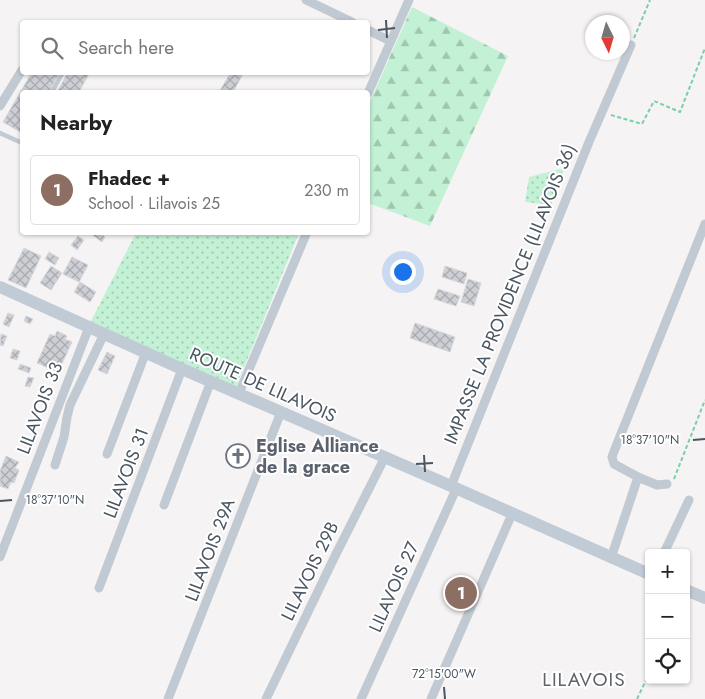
<!DOCTYPE html>
<meta charset="utf-8">
<style>
body{margin:0;font-family:Jost,sans-serif;background:#f2f2f2;color:#222}
.controls{position:absolute;right:15px;bottom:15px;display:grid;overflow:hidden;border-radius:5px;box-shadow:0 1px 4px #0004}
.controls button{width:45px;height:45px;display:grid;place-items:center;padding:0;border:0;border-bottom:1px solid #e0e0e0;background:#fff;color:#222;font:25px sans-serif}
.compass{position:absolute;left:585px;top:15px;width:45px;height:45px;border-radius:50%;background:#fff;box-shadow:0 1px 4px #0004;rotate:175deg}
.you{position:absolute;left:402px;top:271px;width:18px;height:18px;margin:-12px;border:4px solid #fff;border-radius:50%;background:#1a73e8;box-shadow:0 0 0 8px #1a73e833}
.badge{display:grid;place-items:center;width:32px;height:32px;border-radius:50%;background:#0b8043;color:#fff;font-size:16px;font-weight:700}
.pin{position:absolute;translate:-50% -50%;border:2px solid #fff;box-shadow:0 1px 5px #0006}
.list{margin:0;padding:0;list-style:none}
h2{display:flex;justify-content:space-between;align-items:center;height:65px;margin:0;padding:0 20px;font-size:21px}
h2 small{font-size:16px;font-weight:400;color:#767676}
.list li{display:grid;grid-template-columns:32px 1fr auto;gap:15px;align-items:center;box-sizing:border-box;height:70px;margin:0 10px 10px;padding:0 10px;border:1px solid #e0e0e0;border-radius:5px}
.list b{display:block;font-size:19px;white-space:nowrap}
.list p{margin:0;font-size:16px;white-space:nowrap;color:#767676}
.list em{font-size:16px;font-style:normal;color:#767676}
.icon{flex:none;width:28px;height:28px;fill:none;stroke:currentColor;stroke-width:2;stroke-linecap:round;stroke-linejoin:round}
.map{position:relative;flex:none;width:705px;height:699px;overflow:hidden}
.search{position:absolute;background:#fff;box-shadow:0 1px 4px #0004;left:20px;top:20px;width:350px;height:55px;display:flex;align-items:center;gap:12px;box-sizing:border-box;padding:0 18px;border-radius:5px;color:#767676;font-size:19px}
.panel{position:absolute;background:#fff;box-shadow:0 1px 4px #0004;left:20px;top:90px;width:350px;height:145px;border-radius:5px}
.map>svg:first-child{display:block}
</style>
<div class="map">
<svg width="705" height="699" viewBox="0 0 705 699">
<defs>
<pattern id="forest-firs" width="22" height="20" patternUnits="userSpaceOnUse" patternTransform="scale(1.25)"><rect width="22" height="20" fill="#c3f1d5"/><path d="M5 1l3.5 6h-7zM16 11l3.5 6h-7z" fill="#a0c6b0"/></pattern>
<pattern id="park-dots" width="8" height="8" patternUnits="userSpaceOnUse" patternTransform="scale(1.25)"><rect width="8" height="8" fill="#c3f1d5"/><path d="M2 2h.1M6 6h.1" fill="none" stroke="#a0c6b0" stroke-width="1.8" stroke-linecap="round"/></pattern>
<pattern id="building-cross-hatch" width="8" height="8" patternUnits="userSpaceOnUse" patternTransform="scale(1.25)"><rect width="8" height="8" fill="#cdcfd5"/><path d="M0 0l8 8M0 8l8-8" fill="none" stroke="#a8abb0"/></pattern>
</defs>
<rect width="100%" height="100%" fill="#f5f3f3"/>
<!-- forest -->
<path fill="url(#forest-firs)" d="M412 7 508 56 430 226 368 203V106Z"/>
<!-- park -->
<path fill="url(#park-dots)" d="M564 168 551 205 525 202 529 177Z
M136 233H299L236 387 90 323Z"/>
<!-- building -->
<path fill="url(#building-cross-hatch)" stroke="#d7d9de" d="M32 72H60L49 92H22V133L3 122Z
M68 72H90L79 92H57Z
M231 72H244L233 92H219Z
M92 232H99L105 237 102 242 91 234Z
M78 236 84 240 77 250 71 245Z
M24 248 41 256 26 288 8 280Z
M49 252 59 258 55 265 45 259Z
M72 257 88 265 79 282 63 274Z
M51 266 62 273 51 290 40 283Z
M445 266 467 273 464 284 442 277Z
M468 279 481 283 474 306 461 302Z
M80 282 96 292 90 302 74 292Z
M438 289 460 296 456 306 434 299Z
M8 313 14 315 9 327 3 324Z
M26 316 33 319 30 324 24 321Z
M415 323 455 337 450 352 410 338Z
M57 331 67 336 65 339 72 342 58 372 37 363 50 334 55 336Z
M1 334 7 336 3 346 0 345Z
M13 349 20 351 17 360 10 358Z
M107 352 115 356 107 374 98 370Z
M20 364 31 368 29 373 18 369Z
M28 377 34 378 30 387 25 386Z
M6 456 19 462 15 468 19 470 14 483 11 482 8 489 0 486V471Z"/>
<g fill="none" stroke-linecap="round" stroke-linejoin="round">
<!-- path -->
<path stroke="#7ad0a6" stroke-width="2" stroke-dasharray="4 2.5" stroke-linecap="butt" d="M634 38 650 0
M611 115 642 124 654 101 680 112 705 48
M674 479 705 400
M637 699 649 674"/>
<!-- lane -->
<path stroke="#c1cad2" stroke-width="4.5" d="M52 92 63 72
M0 133 22 143"/>
<!-- street -->
<path stroke="#c1cad2" stroke-width="9" d="M306 0 352 22
M368 30 390 41
M368 93 409 0
M0 106 22 70
M239 393 307 232
M107 454 146 352
M55 465 64 437 67 417 70 405 104 334
M638 477 657 485 667 484
M451 486 589 142 631 45
M164 505 211 381
M664 553 689 500
M0 557 89 327
M611 558 638 477 614 464 612 457 613 454 705 224
M99 588 182 369
M168 699 281 412
M266 699 335 556 385 457
M361 699 453 496 456 488
M431 699 512 514"/>
<!-- secondary -->
<path stroke="#c1cbd6" stroke-width="12" d="M0 287 182 369 451 486 649 574
M686 590 705 598"/>
</g>
<!-- ticks -->
<path fill="none" stroke="#4a5661" stroke-width="2" d="M386 20 387 38M378 30 395 28M693 440 705 439M424 455 425 472M416 464 433 463M0 501 12 500M444 687 445 699"/>
<!-- icons -->
<defs>
<g id="church-ring" transform="scale(1.25)"><circle r="9.5" fill="#fff" stroke="#6b7280" stroke-width="1.5"/><path d="M-1.2-6h2.4v3.5h3.3v2.4h-3.3V6h-2.4V-.1h-3.3v-2.4h3.3Z" fill="#6b7280"/></g>
</defs>
<g fill-rule="evenodd">
<use href="#church-ring" x="238" y="456"/>
</g>
<g text-anchor="middle" stroke-width="4" stroke-linejoin="round" paint-order="stroke">
<!-- street labels -->
<g font-size="18" fill="#4a5661" stroke="#fff">
<text transform="translate(510 294) rotate(-68)" y="6">IMPASSE LA PROVIDENCE (LILAVOIS 36)</text>
<text transform="translate(263 385) rotate(24)" y="6">ROUTE DE LILAVOIS</text>
<text transform="translate(40 408) rotate(-69)" y="6">LILAVOIS 33</text>
<text transform="translate(126 473) rotate(-69)" y="6">LILAVOIS 31</text>
<text transform="translate(210 550) rotate(-69)" y="6">LILAVOIS 29A</text>
<text transform="translate(310 571) rotate(-64)" y="6">LILAVOIS 29B</text>
<text transform="translate(394 587) rotate(-66)" y="6">LILAVOIS 27</text>
</g>
<!-- worship labels -->
<g font-size="18" font-weight="bold" fill="#5b616d" stroke="#fff" text-anchor="start">
<text x="256" y="452">Eglise Alliance<tspan x="256" dy="21">de la grace</tspan></text>
</g>
<!-- neighbourhood labels -->
<g font-size="19" letter-spacing="1" fill="#5f6368" stroke="#fff">
<text x="584" y="686">LILAVOIS</text>
</g>
</g>
<g font-size="12" text-anchor="middle" fill="#4a5661" stroke="#fff" stroke-width="4" stroke-linejoin="round" paint-order="stroke">
<text x="650" y="444">18°37'10"N</text>
<text x="55" y="504">18°37'10"N</text>
<text x="444" y="678">72°15'00"W</text>
</g>
</svg>
<div class="controls">
<button>+</button>
<button>−</button>
<button><svg class="icon" aria-label="locate" viewBox="0 0 24 24"><circle cx="12" cy="12" r="6"/><path d="M12 2v4M12 18v4M2 12h4M18 12h4"/></svg></button>
</div>
<svg class="compass" viewBox="-18 -18 36 36"><path d="M0-13l5 13h-10z" fill="#e53935"/><path d="M0 13l5-13h-10z" fill="#767676"/></svg>
<div class="you"></div>
<div class="pin badge" style="left:461px;top:593px;background:#8d6e63">1</div>
<div class="search"><svg class="icon" aria-label="search" viewBox="0 0 24 24"><circle cx="10" cy="10" r="6"/><path d="M15 15l6 6"/></svg>Search here</div>
<section class="panel">
<h2>Nearby<small></small></h2>
<ul class="list">
<li><span class="badge" style="background:#8d6e63">1</span><div><b>Fhadec +</b><p>School · Lilavois 25</p></div><em>230 m</em></li>
</ul>
</section>
</div>
